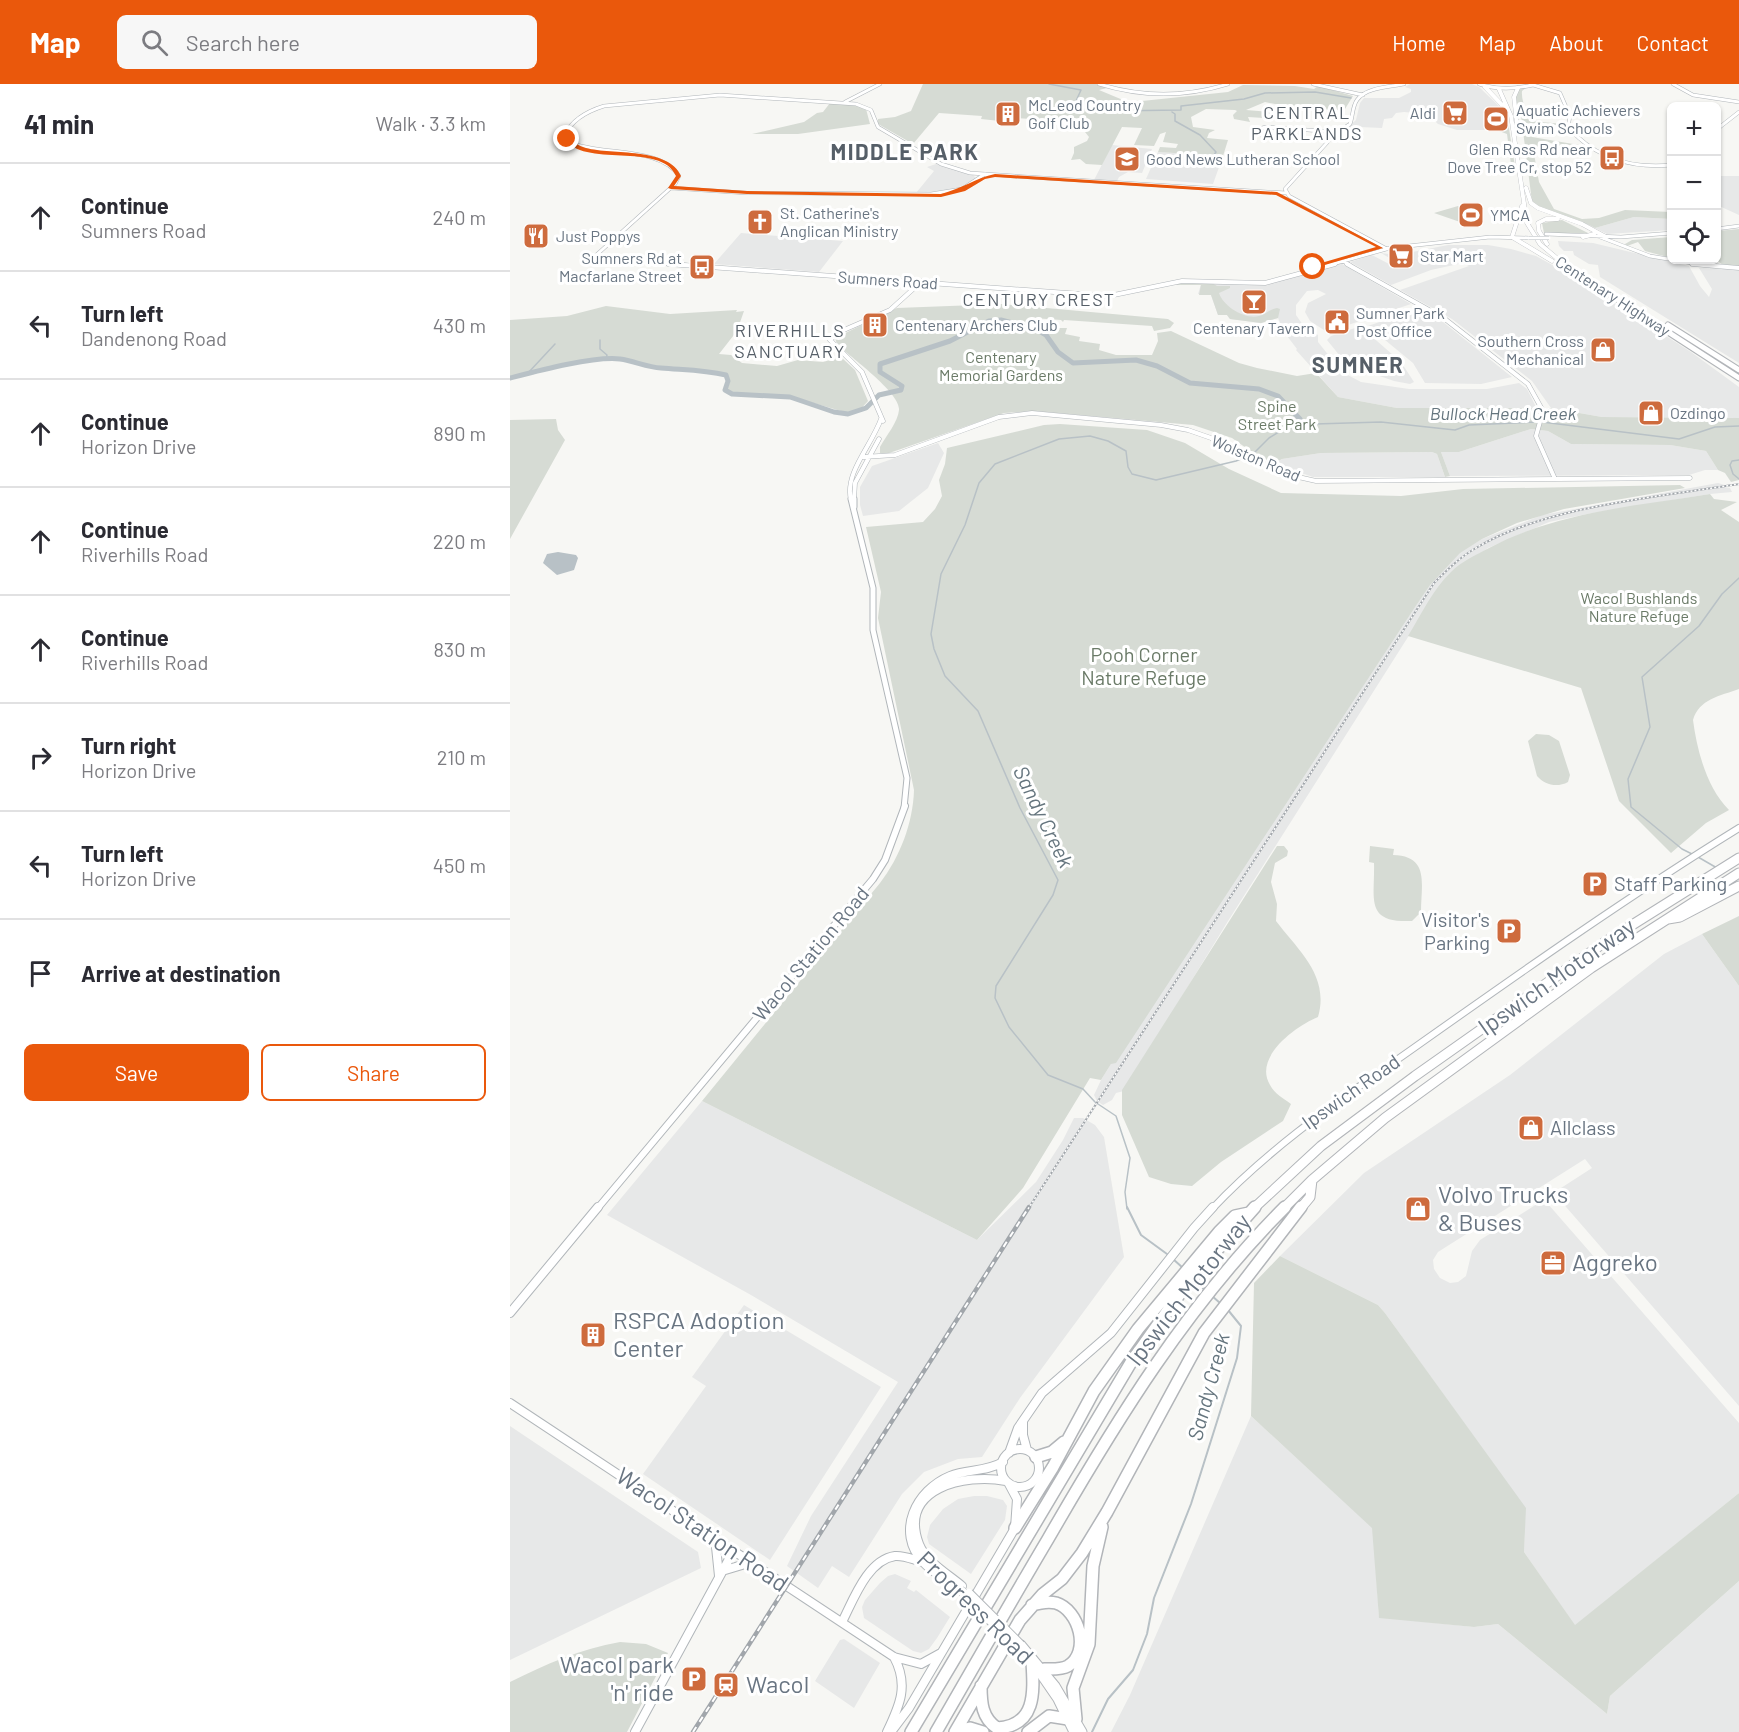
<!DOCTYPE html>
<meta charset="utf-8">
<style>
body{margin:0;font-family:Barlow,sans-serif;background:#f7f7f7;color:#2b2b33}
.controls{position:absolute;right:18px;top:18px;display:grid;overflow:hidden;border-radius:9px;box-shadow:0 2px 4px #0004}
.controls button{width:54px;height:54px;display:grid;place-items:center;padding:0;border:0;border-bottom:2px solid #e1e1e2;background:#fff;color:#2b2b33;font:30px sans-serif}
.stop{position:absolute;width:18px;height:18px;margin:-14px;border:4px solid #ea580c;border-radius:50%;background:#fff}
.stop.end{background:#ea580c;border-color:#fff;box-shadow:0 2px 6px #0008}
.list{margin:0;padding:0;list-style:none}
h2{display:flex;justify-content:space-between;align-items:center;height:78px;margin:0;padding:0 24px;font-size:26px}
h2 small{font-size:20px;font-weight:400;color:#7c7c81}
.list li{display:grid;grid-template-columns:39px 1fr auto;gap:18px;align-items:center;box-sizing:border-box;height:108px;padding:0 24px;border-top:2px solid #e1e1e2}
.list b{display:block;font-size:22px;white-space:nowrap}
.list p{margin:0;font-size:20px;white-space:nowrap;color:#7c7c81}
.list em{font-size:20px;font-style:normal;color:#7c7c81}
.actions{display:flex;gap:12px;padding:18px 24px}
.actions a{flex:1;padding:14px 0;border:2px solid #ea580c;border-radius:9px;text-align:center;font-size:21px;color:#ea580c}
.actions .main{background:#ea580c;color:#fff}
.icon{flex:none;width:33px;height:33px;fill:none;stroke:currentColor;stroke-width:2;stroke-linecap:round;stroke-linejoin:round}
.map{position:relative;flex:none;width:1229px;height:1648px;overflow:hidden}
header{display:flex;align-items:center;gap:36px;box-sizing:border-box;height:84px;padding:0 30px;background:#ea580c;color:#fff}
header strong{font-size:28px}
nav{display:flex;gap:33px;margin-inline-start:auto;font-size:21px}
.search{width:420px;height:54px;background:#f7f7f7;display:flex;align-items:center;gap:15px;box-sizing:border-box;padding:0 21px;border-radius:9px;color:#7c7c81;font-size:22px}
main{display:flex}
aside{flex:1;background:#fff}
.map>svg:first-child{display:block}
</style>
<header>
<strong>Map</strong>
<div class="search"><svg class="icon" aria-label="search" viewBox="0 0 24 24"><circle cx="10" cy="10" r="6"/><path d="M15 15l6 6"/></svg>Search here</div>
<nav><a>Home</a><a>Map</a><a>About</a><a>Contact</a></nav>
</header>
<main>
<aside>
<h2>41 min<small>Walk · 3.3 km</small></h2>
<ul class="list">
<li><svg class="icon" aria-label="ahead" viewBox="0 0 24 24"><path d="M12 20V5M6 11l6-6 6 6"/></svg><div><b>Continue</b><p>Sumners Road</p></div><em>240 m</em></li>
<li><svg class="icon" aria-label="left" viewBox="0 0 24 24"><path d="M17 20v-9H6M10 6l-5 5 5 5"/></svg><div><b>Turn left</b><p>Dandenong Road</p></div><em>430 m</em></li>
<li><svg class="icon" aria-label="ahead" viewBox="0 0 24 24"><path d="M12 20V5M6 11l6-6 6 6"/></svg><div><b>Continue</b><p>Horizon Drive</p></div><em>890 m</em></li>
<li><svg class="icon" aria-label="ahead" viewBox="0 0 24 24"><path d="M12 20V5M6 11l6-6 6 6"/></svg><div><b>Continue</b><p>Riverhills Road</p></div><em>220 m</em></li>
<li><svg class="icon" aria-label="ahead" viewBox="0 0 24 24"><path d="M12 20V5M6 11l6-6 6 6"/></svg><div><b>Continue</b><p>Riverhills Road</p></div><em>830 m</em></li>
<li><svg class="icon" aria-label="right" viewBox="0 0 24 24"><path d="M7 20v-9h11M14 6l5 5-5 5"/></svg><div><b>Turn right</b><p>Horizon Drive</p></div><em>210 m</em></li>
<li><svg class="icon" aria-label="left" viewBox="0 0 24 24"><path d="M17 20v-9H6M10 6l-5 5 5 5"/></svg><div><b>Turn left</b><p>Horizon Drive</p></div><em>450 m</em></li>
<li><svg class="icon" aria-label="arrive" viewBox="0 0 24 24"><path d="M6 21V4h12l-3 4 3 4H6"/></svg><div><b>Arrive at destination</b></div></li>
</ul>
<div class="actions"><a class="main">Save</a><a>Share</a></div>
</aside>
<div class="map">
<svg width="1229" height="1648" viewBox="0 0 1229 1648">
<rect width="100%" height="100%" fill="#f7f7f4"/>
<!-- built -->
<path fill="#e7e8e8" d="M900 0H962L969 3 990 23 993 37H979V46H947L928 40 918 30 894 28 886 29 882 34 874 35 872 44 850 43 840 53 829 50 846 36 850 19 854 14H889L901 8V5L895 3Z
M602 61 642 65 632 89 618 88 609 93 607 97 584 96Z
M648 68 713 72 703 100 636 95Z
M426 80 463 91 466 94 445 106 406 109 424 87 417 83Z
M1210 92H1229V131L1207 121 1206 103 1208 102 1207 95Z
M1124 133 1161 135V146L1097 150 1085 144Z
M231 149 333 157 309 188 204 180Z
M1048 157 1083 159 1179 182 1190 202 1199 213 1202 205 1189 184 1229 185V279L1090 193 1088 181 1079 180 1064 171 1063 167H1054L1049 162Z
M938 161H978L1001 165 1026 172 1064 193 1181 268 1229 303V334L1092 333 1041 324 1022 297 942 235 890 206 959 182 953 179 921 186 881 201 840 178 862 171 881 181 888 179 871 169 887 171Z
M828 180H832L901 220 817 248 800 237 795 228 798 219 816 210 808 206 797 207 786 221V231L793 241 808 251V258L832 288 851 298 899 305H977L1009 299 1017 305 1027 325 887 324 828 313 786 266 787 265 774 248 768 234 751 239 720 235 717 231H708L701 211 688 210 692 197 756 201Z
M907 225H912L928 234 1002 293 971 300 915 299 903 279 858 242Z
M845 244 859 250 891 278 904 298 900 300 884 297 861 289 845 287 839 283 817 256 821 252Z
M1021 345 1038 347 1061 360 1160 361 1196 367 1208 386H1195L1179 391 940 392 931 368H949Z
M428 359 434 369 418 404 389 427 353 432 350 421V403L362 382Z
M922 368 927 370 935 393H803L765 380 772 375 811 369Z
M1208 399 1218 402 1214 403 1220 404 1222 408 1200 410 1077 430 1039 438 978 464 952 482 898 553 718 837 614 1007 606 1009 602 1016 593 1021 587 1017 584 1011 591 996 653 897 901 525 939 474 972 455 1032 431Z
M1192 850 1229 902V1322L1050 1116 1049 1109 1051 1104 1082 1084 1075 1075 928 1168 923 1176 924 1185 930 1194 940 1199 948 1198 956 1192 962 1167 970 1156 1027 1120H1038L1229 1339V1409L1065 1542 1014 1468 1015 1424 875 1229 868 1221 770 1172 854 1089 1000 991 1154 870Z
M192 1017 467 1156 526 1098 553 1056 564 1034H573L585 1041 594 1053 614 1173 510 1314 472 1373 448 1375 414 1388 392 1410 339 1493 322 1482 308 1504 277 1482 301 1432 388 1298 241 1211 97 1131Z
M234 1221 371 1303 260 1476 133 1390 196 1302 182 1293Z
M741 1332 863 1444 869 1533 964 1543 988 1540 1097 1630 1100 1612 1229 1497V1648H601L620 1611Z
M0 1342 188 1468 191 1484 0 1576Z
M464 1412H477L493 1416 497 1422 495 1436 461 1490 419 1460 417 1453 420 1441 433 1425 448 1415Z
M385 1490 401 1497 397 1504 404 1508 406 1506 440 1533 427 1554 419 1565 411 1569 403 1567 354 1534 352 1523 355 1516 370 1499 378 1492Z
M334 1555 370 1579 344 1624 305 1597 330 1556Z"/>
<!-- green -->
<path fill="#d6dbd4" d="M413 0H587L597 4 589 6 613 16 632 17 718 8 733 1 785 2 804 5 808 2 843 12 835 25 821 27 812 24H785L755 18 736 26 761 28 780 25 769 30 768 35 738 33 740 38 724 35 723 31 727 27 725 26 696 25 681 33 683 43 705 46 699 49 697 54 718 56 713 72 648 68 650 63 666 64 668 60 653 58 656 48 650 50 644 62 624 61 632 44 612 43 592 81 576 80 570 75 561 76 564 69V63L577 57 579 53 575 48 579 39 506 34 499 38 471 35 472 32 429 29 403 60 368 40V35L385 33 401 27Z
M1015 3H1017L1012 7C1011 17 1017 27 1019 37L1054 40V41H1026L1020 44 1022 53 1069 61 1050 62 1038 58 1028 65 1023 64 1029 98 1044 125 1072 135 1089 134 1115 126 1161 128V135L1124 133 1085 144C1065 133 1039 132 1022 118L1011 31 1006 22V7Z
M320 19 347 21 356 25 360 40 288 50H242L294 38 307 29 313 28Z
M977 36 998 38 1006 89 1002 88 997 50 976 42 974 38Z
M948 122 973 133 953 139 924 129Z
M1052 136 1078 149H1034L1032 139Z
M1229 145V182L1213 181 1206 176 1207 147Z
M1161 153V174L1135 167 1128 158 1117 162 1115 160 1122 156Z
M691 198 702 199 707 202H720V204L709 209C713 222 735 236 749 232 755 231 760 225 767 224L770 225 768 234 751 239 720 235 717 231H708L701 211H689L691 201H666L669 199Z
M492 220 658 235 664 239 660 244 644 247 642 242 554 236 553 238 551 236 523 234 521 237 545 244H557L555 250 570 253 569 257 590 260 589 266 606 271H642L648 257 647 249 661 247 729 279 747 284 787 292 806 289 828 313 887 324H1041L1092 333 1229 334V396L1221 398 1215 389 1208 386 1196 367 1160 361 1061 360 1038 347 1021 345 949 368H931L940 392 935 393 927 370 922 368 811 369 772 375 763 380 749 371 746 374 734 368 739 366 722 354 683 341 524 327 494 329 391 365 376 370 370 369V363C376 352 388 338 389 326 391 309 340 273 327 260L325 254 387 224Z
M96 222 160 230 227 226 226 228 234 227 227 247 209 270 221 271 232 279 267 282 288 276 313 278 331 273 345 286 358 317 349 327 338 329 279 312 224 309 217 306 220 297 217 290 191 285 173 286 143 282 111 274H95L36 284 0 293V236L57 232Z
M46 335 48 346 55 356 0 455V336Z
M550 340 637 346 675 359 719 385 771 409 891 412 953 405 1170 401 1175 404 1054 425 1007 439 972 455 950 469 920 501 905 523 606 979 601 980 591 996 580 994 513 1104 467 1156 192 1017 370 799C390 773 403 739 404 706L368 534 371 508 356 443 413 438 425 425 432 412 429 396 435 380 437 364 534 341Z
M1200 410 1204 415 1227 418 1211 426 1229 438V605C1210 612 1189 615 1183 636 1187 667 1197 704 1219 726L1196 739 1161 769 1109 717 1071 604 898 552C911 531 923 505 941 488 952 477 966 471 979 464 1047 428 1125 422 1200 410Z
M1026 650 1039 651 1049 657 1060 691 1058 698C1047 704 1035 701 1027 692L1018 657Z
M767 762H774L778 767 777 772 765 779 761 798 767 820 766 837C788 866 820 892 808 933 786 942 743 973 760 1001 765 1010 773 1014 781 1020L773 1037 711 1078 682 1102 661 1100 639 1093 612 1031V1006Z
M860 762 884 765 883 771C920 772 911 800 911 828L902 837C854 839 865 815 864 779L859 778Z
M1229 832V902L1192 850Z
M770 1172 868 1221 875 1229 1016 1424 1014 1468 1065 1541 1229 1409V1497L1100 1612 1097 1630 988 1540 964 1543 869 1534 862 1444 741 1332 744 1199Z
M110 1558 136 1560 158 1569 117 1648H0V1598C36 1580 70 1565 110 1558Z"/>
<!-- water -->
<path fill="#b8c1c6" d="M48 468 66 471 68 474 64 486 47 491 33 479 37 470Z"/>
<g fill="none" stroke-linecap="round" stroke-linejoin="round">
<!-- stream-far1 -->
<path stroke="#b8c1c6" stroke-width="1.5" d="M539 0 571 6 566 17 597 27 671 26V22L734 15 755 9 805 8 841 14
M662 28 665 30V37L690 51 706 68 704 71
M90 256V265L97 271 96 275
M18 289 45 260
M1032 338 1169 355 1205 343 1229 342
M1229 376 1222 377 1220 381 1223 390 1229 395
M1184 771 1172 765 1121 723 1118 695 1140 643 1132 593 1189 542 1212 510 1229 494
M1188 773 1207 784
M617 1125 615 1108 620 1074 606 1032 585 1018 573 1005 538 991 499 943 485 914 486 902 543 811 548 796 510 724 468 627 435 592 424 565 421 550 431 490 455 441 469 399 485 380 549 355 580 352 598 357 616 367 618 383 622 390 646 396 726 377 744 369 759 354 790 335 805 340 871 338 945 346 959 341 1028 338"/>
<!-- stream -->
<path stroke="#b8c1c6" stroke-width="2" d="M617 1123 631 1151 657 1170
M663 1175 673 1184
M686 1199 694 1205
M702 1212 710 1219
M582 1648 598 1615 623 1586 637 1550 644 1514 681 1420 727 1274 731 1242 718 1226"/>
<!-- river -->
<path stroke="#b8c1c6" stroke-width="5" d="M0 294C27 287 83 272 110 275 124 277 137 283 151 284 174 286 194 286 216 291L218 297 215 306 222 310 280 313 324 328 338 330 356 324 369 311 391 306 392 302 370 288V280L440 257 479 237 491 236 526 245 536 251 548 268 563 279 626 276 647 282 680 299 749 305 768 312 790 335"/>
<!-- secondary-far4 casing -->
<g stroke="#b1b6ba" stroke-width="4">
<path id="secondary-far4" d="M589 0C631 13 676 13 718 0
M803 0 853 11
M969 0C988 6 1004 5 1023 1
M1020 0 1050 9 1060 32 1058 43C1085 74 1122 85 1162 81
M1163 0 1183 11 1229 18
M335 18 370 0
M1206 46 1229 28
M749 51 752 44 756 43 825 48
M501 92 776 109
M161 104 237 109 421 110 452 105 475 90
M1206 145 1229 142
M1036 150 1111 153 1162 149
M1090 153 1140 172 1194 181
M877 165 779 112 775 105 824 51 840 40C843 33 842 23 847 16 856 3 880 3 894 0
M83 174 179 181
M83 174 165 100 169 92C151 62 90 72 59 58L55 51C62 35 78 27 94 22L210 11 346 20 361 26 368 43 431 80 460 89 505 92
M831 176 840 181
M819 181 880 164 980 153 1019 154"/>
</g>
<!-- secondary-far3 casing -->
<g stroke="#b1b6ba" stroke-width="5">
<path id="secondary-far3" d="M158 180 599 212 672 197 755 199 825 180
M837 180 935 235 1018 300 1033 327 1026 352 1045 395
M1182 180 1229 184
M373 337 352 288 320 256 327 249 380 226 412 197
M353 373 385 371 489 333 522 329 651 341 678 346 701 354 775 390 806 397 1180 394
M341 416C334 389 362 361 371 335
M344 416 345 399 369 355"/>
</g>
<!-- secondary-far2 casing -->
<g stroke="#b1b6ba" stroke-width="7">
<path id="secondary-far2" d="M341 415 363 504V546L397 694 394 724
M344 423V415"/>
</g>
<!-- secondary-far1 casing -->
<g stroke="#b1b6ba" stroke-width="8">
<path id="secondary-far1" d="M87 1125 363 795 375 776 395 722
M702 1125C763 1060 836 1012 908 961 1014 886 1119 812 1229 744"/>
</g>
<!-- secondary casing -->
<g stroke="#b1b6ba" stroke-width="10">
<path id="secondary" d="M0 1229 88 1123
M0 1319 384 1573 411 1580 431 1569
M513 1338V1351L517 1366
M491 1384a19 19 0 1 1 38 0a19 19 0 1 1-38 0Z
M499 1369 508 1344 532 1309 601 1249 684 1144 703 1123
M205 1453 209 1492
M212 1487 242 1478
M452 1502C438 1490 416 1478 409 1460 388 1404 455 1389 496 1397
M450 1506C438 1497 423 1489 413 1478 385 1448 406 1406 440 1392 457 1385 476 1388 493 1378
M332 1538C343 1517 357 1476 385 1472 394 1471 404 1476 413 1478
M125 1648 224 1466
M377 1648C390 1621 399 1601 384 1573
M381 1648 399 1624 505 1444 507 1415 499 1400"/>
</g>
<!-- primary casing -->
<g stroke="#b2b6ba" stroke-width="11">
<path id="primary" d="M511 1561 545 1602 572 1648
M526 1583 548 1615 564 1648"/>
</g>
<!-- highway-far3 casing -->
<g stroke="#b2b5b9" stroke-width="4.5">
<path id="highway-far3" d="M975 3 994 23
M989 5 1001 32 1017 139 1030 160 1055 181
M1007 40 1004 13 1008 4
M1016 104 1021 119 1028 124 1072 140 1096 153
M1012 122 1002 153 1042 177
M1073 153 1084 150
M1037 160 1029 147 1028 139 1036 135H1048"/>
</g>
<!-- highway-far2 casing -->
<g stroke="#b2b5b9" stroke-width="7">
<path id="highway-far2" d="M1053 180 1229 294
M1158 241 1229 286"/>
</g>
<!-- highway-far1 casing -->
<g stroke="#b2b5b9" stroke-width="11">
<path id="highway-far1" d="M1158 835 1170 833 1229 802
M743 1125 811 1062 905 992 1095 858 1229 774
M773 1125 802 1096 875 1034 1081 884 1229 789
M790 1125 800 1113 802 1096"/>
</g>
<!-- highway casing -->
<g stroke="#b2b5b9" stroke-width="14">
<path id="highway" d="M526 1373 542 1368 554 1358
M505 1444 543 1383 584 1307 628 1245 709 1148 725 1132 739 1129
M522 1521C529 1519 538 1517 546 1519 569 1526 581 1568 558 1582 551 1586 542 1585 534 1585
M471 1602C471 1619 472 1634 487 1644 526 1642 524 1609 522 1578
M566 1635 563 1604 579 1560 583 1482 592 1443
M401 1648 620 1280 676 1201 745 1123
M426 1648C463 1584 500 1519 538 1455 606 1337 677 1221 775 1123
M445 1648 510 1536 533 1510 552 1495 572 1469 597 1428 694 1249 791 1123
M446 1648 460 1644 473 1648
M518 1648 539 1632 558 1635"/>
</g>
<!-- secondary-far4 -->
<use href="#secondary-far4" stroke="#fff" stroke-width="3"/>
<!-- secondary-far3 -->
<use href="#secondary-far3" stroke="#fff" stroke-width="4"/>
<!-- secondary-far2 -->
<use href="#secondary-far2" stroke="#fff" stroke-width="5"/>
<!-- secondary-far1 -->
<use href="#secondary-far1" stroke="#fff" stroke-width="6"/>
<!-- secondary -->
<use href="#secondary" stroke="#fff" stroke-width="8"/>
<!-- primary -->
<use href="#primary" stroke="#fff" stroke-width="9"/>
<!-- highway-far3 -->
<use href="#highway-far3" stroke="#fff" stroke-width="4"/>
<!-- highway-far2 -->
<use href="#highway-far2" stroke="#fff" stroke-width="5"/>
<!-- highway-far1 -->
<use href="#highway-far1" stroke="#fff" stroke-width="9"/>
<!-- highway -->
<use href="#highway" stroke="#fff" stroke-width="11"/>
<!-- rail-far1 casing -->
<g stroke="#a1a6ab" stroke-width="2">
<path id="rail-far1" d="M518 1125 924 499C937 486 950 473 966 464 1035 422 1149 413 1229 400"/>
</g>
<!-- rail casing -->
<g stroke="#a1a6ab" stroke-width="4.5">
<path id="rail" d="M183 1648 519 1123"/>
</g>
<!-- rail-far1 -->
<use href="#rail-far1" stroke="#fff" stroke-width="1.5" stroke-dasharray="2" stroke-linecap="butt"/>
<!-- rail -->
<use href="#rail" stroke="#fff" stroke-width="2" stroke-dasharray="6" stroke-linecap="butt"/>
<!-- secondary-bridge-far1 casing -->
<g stroke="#b1b6ba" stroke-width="4" stroke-linecap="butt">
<path id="secondary-bridge-far1" d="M1019 154H1039"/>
</g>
<!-- secondary-bridge casing -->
<g stroke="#b1b6ba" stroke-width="10" stroke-linecap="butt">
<path id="secondary-bridge" d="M450 1506 508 1565
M459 1509 511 1561"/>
</g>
<!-- secondary-bridge-far1 -->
<use href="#secondary-bridge-far1" stroke="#fff" stroke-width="3"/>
<!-- secondary-bridge -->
<use href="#secondary-bridge" stroke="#fff" stroke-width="8"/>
</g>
<!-- route -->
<path fill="#ea580c" d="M55 54C62 56 68 62 76 64 102 71 159 63 171 92L164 102 237 107 431 110C451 105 466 94 485 90L767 108 873 164 801 185V182L866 163 766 111 485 93 475 95 455 107 431 113 237 110 161 105 158 104 166 92C152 57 71 85 55 54Z"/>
<!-- icons -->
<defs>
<g id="supermarket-square" transform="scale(1.35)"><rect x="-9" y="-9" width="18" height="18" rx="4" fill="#ce6b3d" stroke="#fff"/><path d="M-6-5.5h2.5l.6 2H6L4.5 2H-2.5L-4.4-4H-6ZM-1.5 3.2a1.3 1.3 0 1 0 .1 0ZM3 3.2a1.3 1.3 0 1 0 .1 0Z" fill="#fff"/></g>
<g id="building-square" transform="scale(1.35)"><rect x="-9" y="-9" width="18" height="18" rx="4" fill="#ce6b3d" stroke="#fff"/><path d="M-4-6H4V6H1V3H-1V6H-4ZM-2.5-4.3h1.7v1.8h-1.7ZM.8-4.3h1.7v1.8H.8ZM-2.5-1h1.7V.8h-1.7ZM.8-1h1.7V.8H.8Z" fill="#fff"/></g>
<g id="stadium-square" transform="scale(1.35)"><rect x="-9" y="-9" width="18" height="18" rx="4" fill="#ce6b3d" stroke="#fff"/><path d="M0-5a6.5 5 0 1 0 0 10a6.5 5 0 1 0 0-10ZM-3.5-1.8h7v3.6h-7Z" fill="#fff"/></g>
<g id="bus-square" transform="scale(1.35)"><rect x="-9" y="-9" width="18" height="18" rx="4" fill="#ce6b3d" stroke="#fff"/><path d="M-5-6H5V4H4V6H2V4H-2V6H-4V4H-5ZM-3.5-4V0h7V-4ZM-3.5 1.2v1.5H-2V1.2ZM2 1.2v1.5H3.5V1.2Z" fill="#fff"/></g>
<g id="school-square" transform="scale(1.35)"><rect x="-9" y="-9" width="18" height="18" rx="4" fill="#ce6b3d" stroke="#fff"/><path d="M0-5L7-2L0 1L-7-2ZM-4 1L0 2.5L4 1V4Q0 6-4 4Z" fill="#fff"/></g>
<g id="church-square" transform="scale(1.35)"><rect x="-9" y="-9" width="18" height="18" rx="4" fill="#ce6b3d" stroke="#fff"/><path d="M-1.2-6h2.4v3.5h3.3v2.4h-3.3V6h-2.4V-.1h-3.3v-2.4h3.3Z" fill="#fff"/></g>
<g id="restaurant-square" transform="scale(1.35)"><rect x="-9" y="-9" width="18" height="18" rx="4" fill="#ce6b3d" stroke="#fff"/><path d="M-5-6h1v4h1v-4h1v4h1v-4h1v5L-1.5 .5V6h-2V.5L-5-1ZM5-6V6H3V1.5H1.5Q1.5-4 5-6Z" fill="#fff"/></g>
<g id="bar-square" transform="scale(1.35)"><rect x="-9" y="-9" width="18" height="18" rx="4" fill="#ce6b3d" stroke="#fff"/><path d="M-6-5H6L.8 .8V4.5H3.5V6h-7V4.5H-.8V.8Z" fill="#fff"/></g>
<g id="civic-square" transform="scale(1.35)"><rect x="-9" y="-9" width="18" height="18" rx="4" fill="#ce6b3d" stroke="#fff"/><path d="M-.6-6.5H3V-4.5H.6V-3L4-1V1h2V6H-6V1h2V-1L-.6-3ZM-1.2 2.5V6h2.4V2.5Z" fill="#fff"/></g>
<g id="shop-square" transform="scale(1.35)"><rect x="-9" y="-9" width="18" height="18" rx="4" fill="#ce6b3d" stroke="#fff"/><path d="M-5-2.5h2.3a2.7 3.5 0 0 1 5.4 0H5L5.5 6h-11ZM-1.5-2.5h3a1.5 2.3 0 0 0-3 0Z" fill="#fff"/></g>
<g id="parking-square" transform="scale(1.35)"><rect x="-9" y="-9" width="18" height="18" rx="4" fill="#ce6b3d" stroke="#fff"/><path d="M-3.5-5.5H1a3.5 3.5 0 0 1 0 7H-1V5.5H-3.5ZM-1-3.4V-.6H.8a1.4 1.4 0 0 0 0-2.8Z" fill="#fff"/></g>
<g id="office-square" transform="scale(1.35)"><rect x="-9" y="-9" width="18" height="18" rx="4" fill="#ce6b3d" stroke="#fff"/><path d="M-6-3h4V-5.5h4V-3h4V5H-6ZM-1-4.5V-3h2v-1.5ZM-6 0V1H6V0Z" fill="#fff"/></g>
<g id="station-square" transform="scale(1.35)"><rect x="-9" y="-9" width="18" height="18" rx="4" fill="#ce6b3d" stroke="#fff"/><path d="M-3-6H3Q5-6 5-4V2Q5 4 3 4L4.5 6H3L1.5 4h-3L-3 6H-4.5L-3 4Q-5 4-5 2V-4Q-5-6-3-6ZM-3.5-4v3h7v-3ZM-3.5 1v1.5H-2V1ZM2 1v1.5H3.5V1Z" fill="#fff"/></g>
</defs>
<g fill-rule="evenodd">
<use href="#supermarket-square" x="945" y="29"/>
<use href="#building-square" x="498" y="30"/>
<use href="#stadium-square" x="986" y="35"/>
<use href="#bus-square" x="1102" y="74"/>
<use href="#school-square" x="617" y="75"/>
<use href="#stadium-square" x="961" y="131"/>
<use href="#church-square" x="250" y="138"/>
<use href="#restaurant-square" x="26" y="152"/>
<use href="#supermarket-square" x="891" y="172"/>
<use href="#bus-square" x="192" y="183"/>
<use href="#bar-square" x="744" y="218"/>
<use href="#civic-square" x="827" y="238"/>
<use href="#building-square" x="365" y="241"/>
<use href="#shop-square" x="1093" y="266"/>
<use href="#shop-square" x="1141" y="329"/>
<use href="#parking-square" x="1085" y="800"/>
<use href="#parking-square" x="999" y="847"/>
<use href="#shop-square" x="1021" y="1044"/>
<use href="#shop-square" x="908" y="1125"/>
<use href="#office-square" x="1043" y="1179"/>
<use href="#building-square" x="83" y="1251"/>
<use href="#parking-square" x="184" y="1595"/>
<use href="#station-square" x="216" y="1601"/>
</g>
<g text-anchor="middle" stroke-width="6" stroke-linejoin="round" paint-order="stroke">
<!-- far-poi labels -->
<g font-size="16" fill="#697582" stroke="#fff" text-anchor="start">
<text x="518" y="27">McLeod Country<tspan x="518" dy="18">Golf Club</tspan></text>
<text x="1006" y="32">Aquatic Achievers<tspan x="1006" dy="18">Swim Schools</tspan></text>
<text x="926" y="35" text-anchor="end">Aldi</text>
<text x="1082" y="71" text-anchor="end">Glen Ross Rd near<tspan x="1082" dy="18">Dove Tree Cr, stop 52</tspan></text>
<text x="636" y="81">Good News Lutheran School</text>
<text x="270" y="135">St. Catherine's<tspan x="270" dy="18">Anglican Ministry</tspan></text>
<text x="980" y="137">YMCA</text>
<text x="46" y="158">Just Poppys</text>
<text x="910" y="178">Star Mart</text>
<text x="172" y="180" text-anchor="end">Sumners Rd at<tspan x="172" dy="18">Macfarlane Street</tspan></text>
<text x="846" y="235">Sumner Park<tspan x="846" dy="18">Post Office</tspan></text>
<text x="385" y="247">Centenary Archers Club</text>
<text x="744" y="250" text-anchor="middle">Centenary Tavern</text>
<text x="1074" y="263" text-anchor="end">Southern Cross<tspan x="1074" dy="18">Mechanical</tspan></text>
<text x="1160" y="335">Ozdingo</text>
</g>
<!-- far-street labels -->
<g font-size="16" fill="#697582" stroke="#fff">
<text transform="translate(378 196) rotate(4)" y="6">Sumners Road</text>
<text transform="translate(1103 212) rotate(33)" y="6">Centenary Highway</text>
<text transform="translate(746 374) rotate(23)" y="6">Wolston Road</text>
</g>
<!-- far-park labels -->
<g font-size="16" fill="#6a7a67" stroke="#fff">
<text x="491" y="279">Centenary<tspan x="491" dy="18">Memorial Gardens</tspan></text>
<text x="767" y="328">Spine<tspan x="767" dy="18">Street Park</tspan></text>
<text x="1129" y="520">Wacol Bushlands<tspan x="1129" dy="18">Nature Refuge</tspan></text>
</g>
<!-- far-neighbourhood labels -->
<g font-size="18" letter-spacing="1.5" fill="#565f68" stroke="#fff">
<text x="797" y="35">CENTRAL<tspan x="797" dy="21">PARKLANDS</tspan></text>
<text x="529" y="222">CENTURY CREST</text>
<text x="280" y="253">RIVERHILLS<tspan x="280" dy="21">SANCTUARY</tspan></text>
</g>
<!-- far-water labels -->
<g font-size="18" font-style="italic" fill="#65757e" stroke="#fff">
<text x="993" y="336">Bullock Head Creek</text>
</g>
<!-- park labels -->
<g font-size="20" fill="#6a7a67" stroke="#fff">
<text x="634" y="578">Pooh Corner<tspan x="634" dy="23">Nature Refuge</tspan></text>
</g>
<!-- poi labels -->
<g font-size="20" fill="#697582" stroke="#fff" text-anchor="start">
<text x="1104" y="807">Staff Parking</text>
<text x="980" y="843" text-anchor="end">Visitor's<tspan x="980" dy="23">Parking</tspan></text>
<text x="1040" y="1051">Allclass</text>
</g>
<!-- street labels -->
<g font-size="20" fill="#697582" stroke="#fff">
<text transform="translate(301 870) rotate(-50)" y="7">Wacol Station Road</text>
<text transform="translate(841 1008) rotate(-35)" y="7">Ipswich Road</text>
</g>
<!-- water labels -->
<g font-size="21" font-style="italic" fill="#65757e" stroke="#fff">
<text transform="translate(533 733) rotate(64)" y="7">Sandy Creek</text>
<text transform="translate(699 1303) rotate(-75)" y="7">Sandy Creek</text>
</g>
<!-- far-district labels -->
<g font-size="22" font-weight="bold" letter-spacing="1.5" fill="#565f68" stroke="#fff">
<text x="395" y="76">MIDDLE PARK</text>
<text x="848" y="289">SUMNER</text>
</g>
<!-- near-street labels -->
<g font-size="24" fill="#697582" stroke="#fff">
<text transform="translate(1047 893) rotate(-35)" y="8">Ipswich Motorway</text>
<text transform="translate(679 1206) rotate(-52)" y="8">Ipswich Motorway</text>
<text transform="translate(192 1446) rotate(34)" y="8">Wacol Station Road</text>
<text transform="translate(465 1524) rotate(44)" y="8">Progress Road</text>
</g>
<!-- near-poi labels -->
<g font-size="24" fill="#697582" stroke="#fff" text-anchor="start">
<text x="928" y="1119">Volvo Trucks<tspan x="928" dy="28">&amp; Buses</tspan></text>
<text x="1062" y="1187">Aggreko</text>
<text x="103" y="1245">RSPCA Adoption<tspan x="103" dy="28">Center</tspan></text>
<text x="164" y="1589" text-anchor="end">Wacol park<tspan x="164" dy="28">'n' ride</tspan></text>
<text x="236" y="1609">Wacol</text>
</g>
</g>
</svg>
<div class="controls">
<button>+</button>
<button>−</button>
<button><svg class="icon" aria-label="locate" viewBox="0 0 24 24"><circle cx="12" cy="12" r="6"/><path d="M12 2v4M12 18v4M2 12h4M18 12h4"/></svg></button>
</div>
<div class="stop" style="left:803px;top:183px"></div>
<div class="stop end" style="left:57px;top:55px"></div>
</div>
</main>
